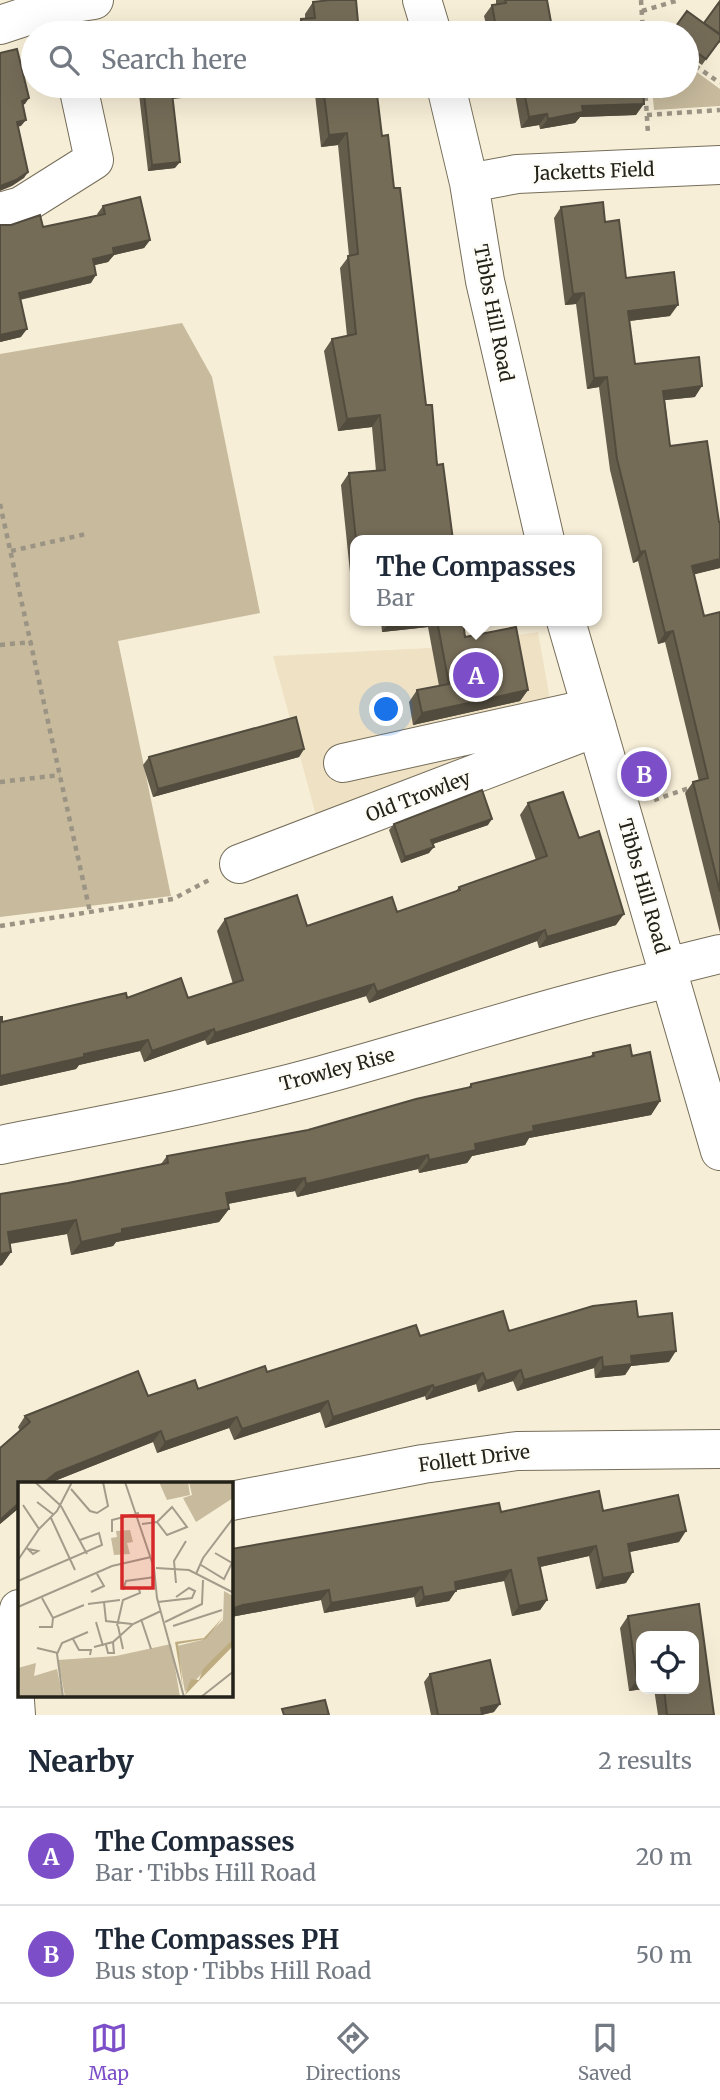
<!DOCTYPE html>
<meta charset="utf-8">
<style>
body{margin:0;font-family:Merriweather,serif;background:#f6f6f7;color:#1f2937}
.controls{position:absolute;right:21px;bottom:21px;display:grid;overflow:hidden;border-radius:14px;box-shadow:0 7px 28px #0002}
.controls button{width:63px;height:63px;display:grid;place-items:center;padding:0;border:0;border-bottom:2px solid #e0e1e3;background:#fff;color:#1f2937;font:35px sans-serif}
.you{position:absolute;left:387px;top:710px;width:24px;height:24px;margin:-18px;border:5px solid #fff;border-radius:50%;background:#1a73e8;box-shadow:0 0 0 10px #1a73e833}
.badge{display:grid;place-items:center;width:46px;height:46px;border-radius:50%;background:#7c4ec7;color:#fff;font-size:23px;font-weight:700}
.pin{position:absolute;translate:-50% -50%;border:4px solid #fff;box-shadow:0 2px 7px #0006}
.popup{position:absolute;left:350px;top:535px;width:252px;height:91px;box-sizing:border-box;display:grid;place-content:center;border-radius:14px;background:#fff;filter:drop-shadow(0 2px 5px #0005);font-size:23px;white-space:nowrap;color:#747a83}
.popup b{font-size:26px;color:#1f2937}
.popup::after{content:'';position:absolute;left:50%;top:100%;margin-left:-14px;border:14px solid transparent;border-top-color:#fff}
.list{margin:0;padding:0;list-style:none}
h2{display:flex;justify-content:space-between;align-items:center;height:91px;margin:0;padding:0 28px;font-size:30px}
h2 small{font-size:23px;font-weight:400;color:#747a83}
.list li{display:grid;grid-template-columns:46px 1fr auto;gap:21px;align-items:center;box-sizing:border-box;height:98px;padding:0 28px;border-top:2px solid #e0e1e3}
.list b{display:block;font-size:26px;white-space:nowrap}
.list p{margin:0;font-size:23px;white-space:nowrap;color:#747a83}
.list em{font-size:23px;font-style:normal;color:#747a83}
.icon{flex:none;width:38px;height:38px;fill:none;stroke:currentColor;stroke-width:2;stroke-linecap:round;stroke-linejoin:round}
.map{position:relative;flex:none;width:720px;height:1715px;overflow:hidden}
.search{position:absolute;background:#fff;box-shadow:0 7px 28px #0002;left:21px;right:21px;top:21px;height:77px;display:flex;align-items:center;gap:18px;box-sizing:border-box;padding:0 24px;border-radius:38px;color:#747a83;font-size:26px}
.sheet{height:287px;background:#fff}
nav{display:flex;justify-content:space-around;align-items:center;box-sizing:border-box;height:98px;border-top:2px solid #e0e1e3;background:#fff;font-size:19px;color:#747a83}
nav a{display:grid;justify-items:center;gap:4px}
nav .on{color:#7c4ec7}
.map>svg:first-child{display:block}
</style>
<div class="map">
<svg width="720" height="1715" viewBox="0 0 720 1715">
<rect width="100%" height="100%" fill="#f7eed7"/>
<!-- built -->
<path fill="#eee1c4" d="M538 632 557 739 318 823 273 656 429 648Z"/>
<!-- green -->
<path fill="#c7ba9d" d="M687 65 720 89V106L654 110 652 86H687Z
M182 323 212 377 260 613 118 641 171 896 0 917V354Z"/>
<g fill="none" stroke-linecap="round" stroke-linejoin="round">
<!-- minor casing -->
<g stroke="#766e5a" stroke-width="40">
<path id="minor" d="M422 0 432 33
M0 25 61 5 94 0
M446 86 469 183 485 281 545 540
M469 183 517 174 720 165
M0 212 21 206 94 160 78 86
M566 621 720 1151
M343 763 591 708
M239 864 597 727
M667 967 720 954
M0 1145C108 1124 216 1104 322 1075 438 1043 553 1005 670 978
M231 1501 423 1464 517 1451 720 1449
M16 1715 11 1645 19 1609"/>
</g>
<!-- path -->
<path stroke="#9b9484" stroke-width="4.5" stroke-dasharray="5 5" stroke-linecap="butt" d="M641 0 643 33
M642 11 679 0
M687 60 720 83
M645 86 648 134
M647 115 720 110
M0 504 90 912
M11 551 86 534
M0 645 32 642
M0 782 60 775
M654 800 692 787
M0 926 173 899 209 880"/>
<!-- minor -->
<use href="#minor" stroke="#fff" stroke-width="38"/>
</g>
<!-- wall -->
<path fill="#655d4c" d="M496 0H547L553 33H488L484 16 492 5 496 4Z
M720 1V43L718 42 702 65 687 55V33L704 24Z
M313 2 359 33H293V31L301 19H305V14Z
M138 86H222L218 94 173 99 175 168 148 171Z
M314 86H376L382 136 394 188 426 405 453 540H355V582H351L341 485 349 473 376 471 372 427 338 431 324 351 332 339 347 336 340 268 349 256 338 145 321 147Z
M498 86H643L636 115 580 117 575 123 540 129 539 125 521 128 515 94 500 97Z
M103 206 150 240 144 248 114 255 108 262 94 265 91 283 20 300 21 337 0 342 43 227 98 215 97 214Z
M561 207 605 222 626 278 670 316 629 321 635 364 695 397 665 400 670 446 719 522H720V568L694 574 704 616 720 612V933L685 793 693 782 699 781 665 642 658 644 638 561 633 563 610 470 599 387 587 389 576 304 565 305 554 218Z
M381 621H463L465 637 528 690 520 701 413 725 409 702 417 690 439 686 428 627 382 632Z
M304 749 299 757 153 797 143 765 149 757Z
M528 803 579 838 616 925 539 948 537 941 369 1003 366 996 207 1045 205 1040 144 1062 140 1051 79 1065 76 1069 0 1086V1017L2 1022 127 998H188L233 984 217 931 225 919 307 926 397 912 456 891 459 887 536 860 520 815Z
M394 824 488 825 433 844 429 853 401 863 389 830Z
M593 1053 632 1056 660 1101 651 1115 529 1138 525 1145 472 1156 467 1163 419 1173 418 1169 297 1197 295 1191 228 1204 229 1209 219 1222 116 1242 113 1246 71 1255 67 1234 10 1244 11 1252 2 1265 0 1194 68 1183 161 1164 167 1156 308 1130 468 1088 471 1084 590 1057Z
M638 1317 669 1362 631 1366 625 1375 595 1378 594 1368 517 1391 513 1381 478 1392 476 1384 426 1400 425 1396 325 1428 320 1412 234 1440 229 1428 157 1453 153 1442 47 1484H19V1508L0 1524V1448L20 1431 18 1427 25 1416 148 1396 198 1389 420 1336 509 1331Z
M603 1511 679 1542 629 1552 626 1583 596 1589 589 1556 540 1567 547 1600 540 1610 512 1616 504 1581 456 1590 449 1601 416 1607 414 1597 324 1613 321 1600 231 1617V1549L501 1512Z
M699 1604 714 1715H658L654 1689H694V1636H641V1689H643L629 1691 620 1628 628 1616Z
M430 1674 494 1712 482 1715H431L424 1682Z"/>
<!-- shaded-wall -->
<path fill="#524c3e" d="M507 86H521L515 94 500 97Z
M222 88 218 94 168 99 172 93Z
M29 98 25 104 17 107 22 101Z
M644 104 636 115 580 117 575 123 540 129 548 119 582 106Z
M547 114 539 125 521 128 529 117Z
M26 120 21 126 12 128 17 122Z
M347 133 338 145 321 147 329 135Z
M180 162 175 168 148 171 152 165Z
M28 172 24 178 12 186 0 191V186Z
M150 240 144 248 114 255 108 262 87 267 93 259 113 248Z
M96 275 91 283 13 301 19 293Z
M584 293 576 304 565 305 573 294Z
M678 305 670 316 621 322 628 311Z
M27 329 21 337 0 342V335Z
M607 377 599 387 587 389 594 378Z
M702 386 695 397 656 401 663 391Z
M380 415 372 427 338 431 347 419Z
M645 551 638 561 633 563 640 552Z
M720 559V568L684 577 692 566Z
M390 621H432L428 627 382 632Z
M673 631 665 642 658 644 665 633Z
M528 690 520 701 413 725 422 713Z
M304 749 299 757 153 797 158 789Z
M492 819 488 825 427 846 431 840Z
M434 847 429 853 401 863 405 857Z
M624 914 616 925 539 948 547 937Z
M545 930 537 941 369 1003 377 992Z
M374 984 366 996 207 1045 215 1033Z
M214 1029 205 1040 144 1062 152 1051Z
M148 1040 140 1051 79 1065 76 1069 0 1086V1076L84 1054Z
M660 1101 651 1115 529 1138 525 1145 472 1156 467 1163 419 1173 429 1160 475 1144 533 1126Z
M428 1155 418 1169 297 1197 306 1184Z
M305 1178 295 1191 216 1206 226 1193Z
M229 1209 219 1222 116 1242 113 1246 71 1255 81 1242 122 1229Z
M76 1220 67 1234 0 1245 8 1232Z
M11 1252 2 1265 0 1266V1254Z
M676 1351 669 1362 631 1366 625 1375 595 1378 603 1367 631 1356Z
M602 1357 594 1368 517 1391 524 1380Z
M521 1370 513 1381 478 1392 486 1381Z
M483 1373 476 1384 426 1400 434 1388Z
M433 1385 425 1396 325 1428 333 1417Z
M328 1401 320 1412 234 1440 242 1429Z
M237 1417 229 1428 157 1453 165 1442Z
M161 1431 153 1442 47 1484H42L56 1473Z
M19 1503V1508L0 1524V1520Z
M686 1531 679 1542 620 1554 628 1544Z
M596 1546 589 1556 531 1569 538 1558Z
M511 1570 504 1581 447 1592 455 1582Z
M633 1572 626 1583 596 1589 603 1578Z
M422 1587 414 1597 324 1613 331 1603Z
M329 1590 321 1600 231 1617V1609L243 1605Z
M456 1591 449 1601 416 1607 424 1597Z
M547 1600 540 1610 512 1616 519 1606Z
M637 1679H641V1689H643L629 1691Z
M500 1704 494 1712 481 1715V1708Z"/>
<!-- building -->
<path fill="#756c58" stroke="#524c3e" stroke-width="2" d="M330 0H356L359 33H303L301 19 315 18 313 2Z
M505 0H547L553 33H497L492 5 506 3Z
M720 1V34L704 23Z
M687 11 720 35V40L706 59 687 45V33H671Z
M17 49 29 98 22 101 26 120 17 122 28 172 16 180 0 186V53Z
M143 86H222V88L172 93 180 162 152 165Z
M323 86H376L382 136 388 135 394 188H400L426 405H432L437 465 443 464 453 540H356L349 473 385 470 380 415 347 419 332 339 356 334 348 256 358 254 347 133 329 135Z
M523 86H643L644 104 582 106 583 112 548 119 547 114 529 117Z
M140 197 150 240 113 248 114 254 93 259 96 275 19 293 27 329 0 335V225H11L40 215 43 227 105 214 103 206Z
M603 202 605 222 619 220 626 278 674 272 678 305 628 311 635 364 699 357 702 386 663 391 670 446 707 441 719 522H720V559L692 566 704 616 720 612V892L693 782 708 778 673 631 665 633 645 551 640 552 617 459 607 377 594 378 584 293 573 294 561 207Z
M437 621H463L465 637 516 627 528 690 422 713 417 690 449 684Z
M296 717 304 749 158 789 149 757Z
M482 790 492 819 431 840 434 847 405 857 394 824Z
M563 792 579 838 599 831 624 914 547 937 545 930 377 992 374 984 215 1033 214 1029 152 1051 148 1040 84 1054V1057L0 1076V1017H2V1022L126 993 127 998 181 978 188 998 243 980 225 919 297 895 307 926 392 897 397 912 460 890 459 887 547 856 528 803Z
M630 1045 632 1056 650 1052 660 1101 533 1126 534 1131 475 1144 476 1150 429 1160 428 1155 306 1184 305 1178 226 1193 229 1209 122 1229V1233L81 1242 76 1220 8 1232 11 1252 0 1254V1194L68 1183 168 1163 167 1156 308 1130 416 1099 471 1087V1084L594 1056 593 1053Z
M636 1301 638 1317 672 1313 676 1351 631 1356 632 1364 603 1367 602 1357 524 1380 521 1370 486 1381 483 1373 434 1388 433 1385 333 1417 328 1401 242 1429 237 1417 165 1442 161 1431 56 1473 42 1484H19V1503L0 1520V1448L30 1422 25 1416 138 1371 148 1396 195 1380 198 1389 265 1366 267 1372 416 1325 420 1336 503 1311 509 1331 593 1306Z
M599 1491 603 1511 678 1495 686 1531 628 1544 633 1572 603 1578 596 1546 538 1558 547 1600 519 1606 511 1570 455 1582 456 1591 424 1597 422 1587 331 1603 329 1590 243 1605 231 1609V1549L499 1503 501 1512Z
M699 1604 714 1715H667L664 1689H694V1636H641V1679H637L628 1616Z
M490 1660 500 1704 481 1708 482 1715H438L430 1674Z
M325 1700 329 1715H284L282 1709Z"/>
<g text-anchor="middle" stroke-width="5" stroke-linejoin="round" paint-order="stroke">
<!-- street labels -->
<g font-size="19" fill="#252219" stroke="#fdfcf7">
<text transform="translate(594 171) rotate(-2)" y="7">Jacketts Field</text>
<text transform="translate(494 313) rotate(79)" y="7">Tibbs Hill Road</text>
<text transform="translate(418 796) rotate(-21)" y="7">Old Trowley</text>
<text transform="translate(644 886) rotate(74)" y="7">Tibbs Hill Road</text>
<text transform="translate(337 1069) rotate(-15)" y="7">Trowley Rise</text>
<text transform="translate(474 1458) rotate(-7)" y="7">Follett Drive</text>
</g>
</g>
<!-- overview -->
<g transform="translate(18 1482)">
<rect width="215" height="215" fill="#f7eed7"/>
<path d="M141 0H170L172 13 149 18ZM171 0H215V16L178 40 165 16 174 13ZM112 48 115 60 109 61 112 72 96 73 93 56 99 55 98 49ZM206 109 215 114V157L167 210 159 164 184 158 205 138ZM153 162 162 215H47L40 178 98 174ZM18 181 16 194 39 187 45 215H0V186Z" fill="#c7ba9d"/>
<path d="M206 134 188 157 160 162 165 207 157 160 186 156ZM215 157V164L167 213 173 197 181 198 185 187Z" fill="#beac81"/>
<path fill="none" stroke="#a39c8b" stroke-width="2" d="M17 0 43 24M107 0 136 86 139 116 166 215M53 7 72 29 79 31 90 24 85 0M19 20 36 33M5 23 21 47M43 24 69 72M33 36 57 88M124 42 139 40 149 53 169 45 154 25 139 40M94 50V38L121 31M9 66 15 72 20 69 10 67M0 78 21 47 39 29 54 0M183 83 206 97 214 81 197 71M138 86 171 88 216 111M178 92 185 76 216 35M0 99 84 63 81 51 62 58M158 101 156 79 168 59M105 108 108 99 137 95M73 110 86 104 79 92M24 116 35 136 66 123M86 120 88 139 114 142M140 120 174 116 177 109 171 106 158 115M70 122 102 118M0 125 94 84 133 75M123 137 133 167M78 140 85 164M147 140 184 122 185 98M99 144 105 118 122 111 121 107M100 144 105 167M155 144 204 128M21 145H34L35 136M55 157 61 168H73L72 173M88 163 90 171H96L95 160M76 165 95 160 115 142 143 129M19 166 40 171M45 215 39 172 44 161 70 150M183 215 216 189"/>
<path fill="#d62828" fill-opacity="0.15" stroke="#d62828" stroke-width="3.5" d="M104 34H135V106H104Z"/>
<rect width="215" height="215" fill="none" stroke="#252219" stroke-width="3.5"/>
</g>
</svg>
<div class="controls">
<button><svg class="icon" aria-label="locate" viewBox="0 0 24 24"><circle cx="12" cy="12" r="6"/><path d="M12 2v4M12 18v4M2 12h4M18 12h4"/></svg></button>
</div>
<div class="you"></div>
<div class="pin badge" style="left:476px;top:675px">A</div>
<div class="popup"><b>The Compasses</b>Bar</div>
<div class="pin badge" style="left:644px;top:774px">B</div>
<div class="search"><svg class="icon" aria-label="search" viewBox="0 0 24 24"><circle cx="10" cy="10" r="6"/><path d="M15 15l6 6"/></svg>Search here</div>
</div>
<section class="sheet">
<h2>Nearby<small>2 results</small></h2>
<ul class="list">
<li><span class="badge">A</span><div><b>The Compasses</b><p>Bar · Tibbs Hill Road</p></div><em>20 m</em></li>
<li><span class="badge">B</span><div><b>The Compasses PH</b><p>Bus stop · Tibbs Hill Road</p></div><em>50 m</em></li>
</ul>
</section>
<nav>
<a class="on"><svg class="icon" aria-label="map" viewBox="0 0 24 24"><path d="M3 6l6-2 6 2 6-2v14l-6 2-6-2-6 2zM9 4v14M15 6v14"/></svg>Map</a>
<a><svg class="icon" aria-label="directions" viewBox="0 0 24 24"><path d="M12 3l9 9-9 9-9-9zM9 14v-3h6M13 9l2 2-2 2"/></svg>Directions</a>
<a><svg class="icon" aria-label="saved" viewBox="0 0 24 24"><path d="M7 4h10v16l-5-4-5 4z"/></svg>Saved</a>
</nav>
